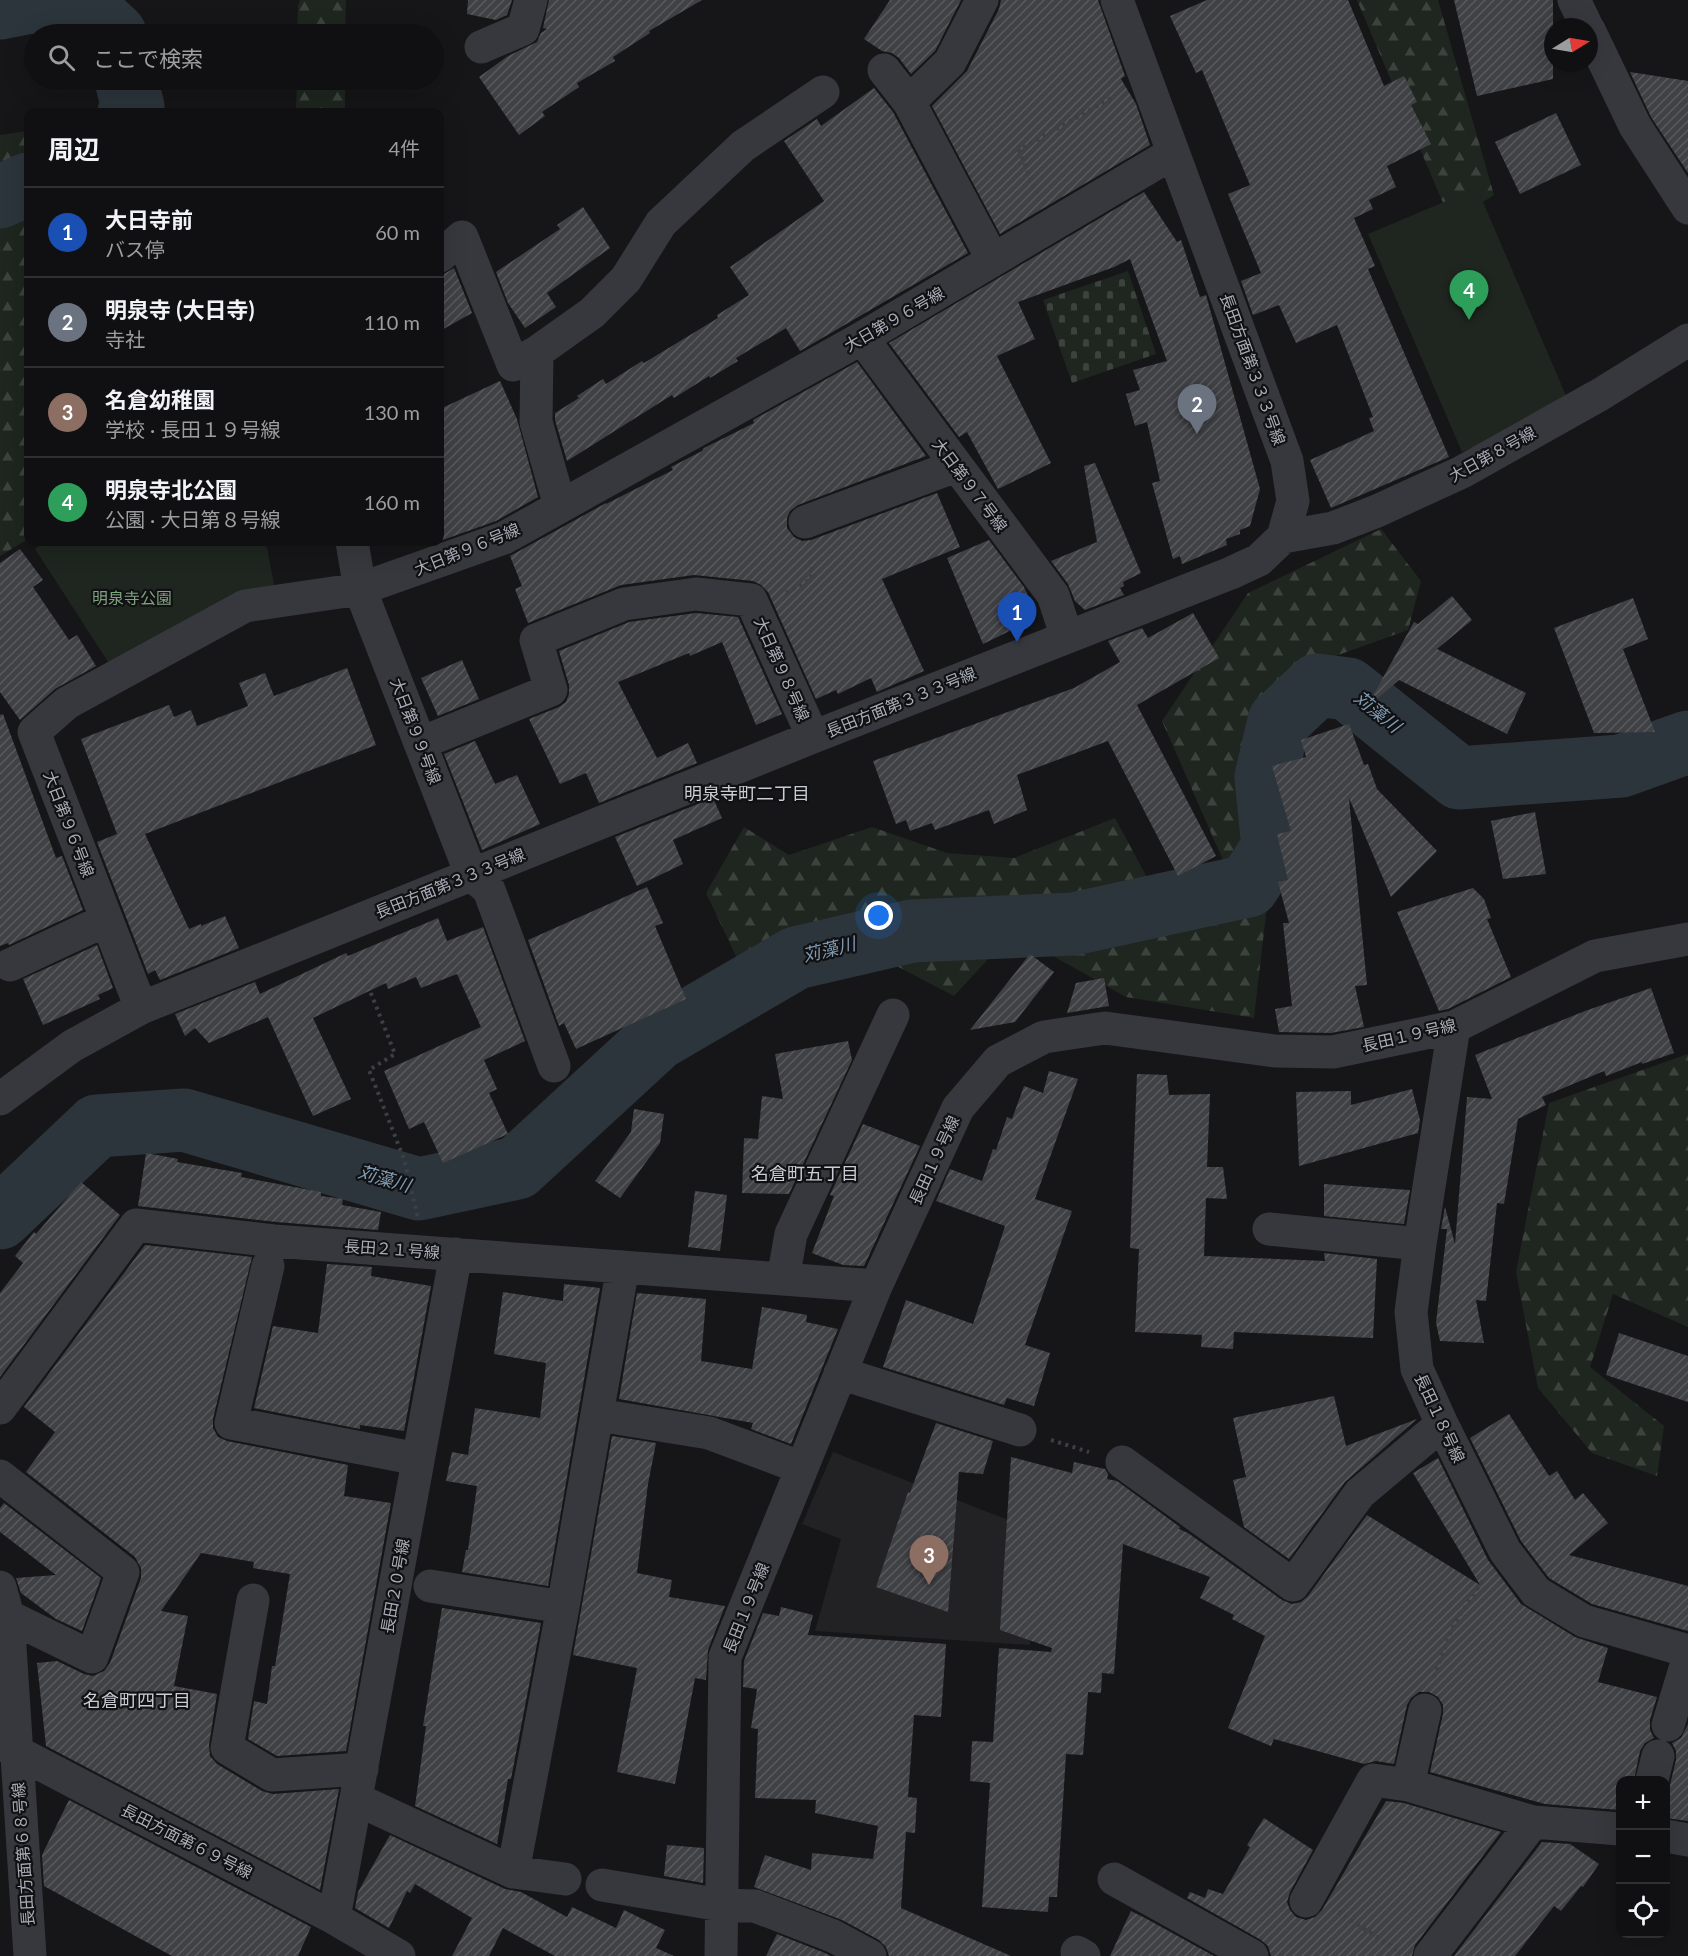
<!DOCTYPE html>
<html lang="ja">
<meta charset="utf-8">
<style>
body{margin:0;font-family:Lato,"Noto Sans JP",sans-serif;background:#19191b;color:#f1f3f6}
.controls{position:absolute;right:18px;bottom:18px;display:grid;overflow:hidden;border-radius:12px;box-shadow:0 6px 24px #0002}
.controls button{width:54px;height:54px;display:grid;place-items:center;padding:0;border:0;border-bottom:2px solid #303032;background:#101012;color:#f1f3f6;font:30px sans-serif}
.compass{position:absolute;left:1544px;top:18px;width:54px;height:54px;border-radius:50%;background:#101012;box-shadow:0 6px 24px #0002;rotate:79deg}
.you{position:absolute;left:879px;top:916px;width:21px;height:21px;margin:-15px;border:4px solid #fff;border-radius:50%;background:#1a73e8;box-shadow:0 0 0 9px #1a73e833}
.badge{display:grid;place-items:center;width:39px;height:39px;border-radius:50%;background:#f2b134;color:#fff;font-size:20px;font-weight:700}
.pin{position:absolute;translate:-50% -50px;filter:drop-shadow(0 2px 3px #0008)}
.pin::after{content:'';position:absolute;top:32px;width:21px;height:18px;background:inherit;clip-path:polygon(0 0,100% 0,50% 100%)}
.list{margin:0;padding:0;list-style:none}
h2{display:flex;justify-content:space-between;align-items:center;height:78px;margin:0;padding:0 24px;font-size:26px}
h2 small{font-size:20px;font-weight:400;color:#9c9d9f}
.list li{display:grid;grid-template-columns:39px 1fr auto;gap:18px;align-items:center;box-sizing:border-box;height:90px;padding:0 24px;border-top:2px solid #303032}
.list b{display:block;font-size:22px;white-space:nowrap}
.list p{margin:0;font-size:20px;white-space:nowrap;color:#9c9d9f}
.list em{font-size:20px;font-style:normal;color:#9c9d9f}
.icon{flex:none;width:33px;height:33px;fill:none;stroke:currentColor;stroke-width:2;stroke-linecap:round;stroke-linejoin:round}
.map{position:relative;flex:none;width:1688px;height:1956px;overflow:hidden}
.search{position:absolute;background:#101012;box-shadow:0 6px 24px #0002;left:24px;top:24px;width:420px;height:66px;display:flex;align-items:center;gap:15px;box-sizing:border-box;padding:0 21px;border-radius:33px;color:#9c9d9f;font-size:22px}
.panel{position:absolute;background:#101012;box-shadow:0 6px 24px #0002;left:24px;top:108px;width:420px;height:438px;border-radius:12px}
.map>svg:first-child{display:block}
</style>
<div class="map">
<svg width="1688" height="1956" viewBox="0 0 1688 1956">
<defs>
<pattern id="forest-firs" width="22" height="20" patternUnits="userSpaceOnUse" patternTransform="scale(1.5)"><rect width="22" height="20" fill="#1e261f"/><path d="M5 1l3.5 6h-7zM16 11l3.5 6h-7z" fill="#3c433d"/></pattern>
<pattern id="cemetery-stones" width="16" height="16" patternUnits="userSpaceOnUse" patternTransform="scale(1.5)"><rect width="16" height="16" fill="#1e261f"/><path d="M2 7V4a2 2 0 0 1 4 0v3zM10 15v-3a2 2 0 0 1 4 0v3z" fill="#3c433d"/></pattern>
<pattern id="building-hatch" width="6" height="6" patternUnits="userSpaceOnUse" patternTransform="scale(1.5)"><rect width="6" height="6" fill="#404145"/><path d="M-1 1l2-2M0 6l6-6M5 7l2-2" fill="none" stroke="#595a5e"/></pattern>
</defs>
<rect width="100%" height="100%" fill="#161618"/>
<!-- built -->
<path fill="#222225" d="M833 1452 1029 1528 1030 1645 815 1631 841 1539 802 1524Z"/>
<!-- forest -->
<path fill="url(#forest-firs)" d="M300 0H346L345 34H297L298 6Z
M1357 0H1438L1494 195 1451 222Z
M297 80H345V112H296Z
M28 131V539L0 556V135Z
M1381 529 1421 581 1408 630 1313 664 1261 756 1272 863 1254 1018 1126 997 1012 933 954 996 847 940 788 949 744 973 706 893 744 827 789 855 872 827 947 853 1014 858 1115 818 1158 898 1226 867 1162 721 1248 593Z
M1688 1054V1327L1613 1294 1590 1367 1664 1426 1657 1476 1592 1453 1538 1388 1516 1272 1549 1103Z"/>
<!-- cemetery -->
<path fill="url(#cemetery-stones)" d="M1128 271 1156 354 1072 383 1043 300Z"/>
<!-- park -->
<path fill="#1e261f" d="M1477 188 1570 405 1462 452 1368 234Z
M44 542H248L267 547 275 590 114 671 35 549Z"/>
<g fill="none" stroke-linecap="round" stroke-linejoin="round">
<!-- river -->
<path stroke="#2c353c" stroke-width="63" d="M0 8 30 2 88 9 115 34
M126 80 133 107 129 112
M0 197 28 184
M0 1218 97 1126 184 1120 419 1189 517 1168 657 1039 796 958 912 931 1073 924 1248 886 1273 847 1266 777 1279 721 1317 685 1348 689 1459 778 1621 766 1688 742"/>
</g>
<!-- building -->
<path fill="url(#building-hatch)" d="M468 0H512L507 15 496 20 467 14Z
M549 0H702L649 31 650 33 613 57 615 61 577 83 579 87 542 112 545 116 519 135 479 77 508 56 537 42 541 33 547 29 543 28Z
M890 0H961L935 51 911 74 899 58 892 53 882 51 864 39Z
M1001 0H1098L1125 76 1121 79 1136 104 1150 145 1000 234 932 106 967 71 999 9Z
M1207 0H1348L1384 86 1404 76 1417 102 1411 105 1431 144 1387 166 1396 187 1369 200 1373 209 1354 218 1375 266 1368 269 1449 457 1331 508 1310 460 1374 431 1369 418 1373 417 1337 325 1296 343 1279 305 1253 315 1241 281 1261 273 1228 194 1250 185 1202 70 1196 73 1170 16Z
M1454 0H1553V79L1477 96Z
M1630 72 1688 81V173L1651 117Z
M874 88 893 112 968 253 800 351 786 328 736 358 738 361 710 378 709 376 674 398 672 395 567 461 555 420V413L579 398 577 396 603 379 606 384 642 361 644 363 718 318 717 315 749 295 730 267 824 201 784 141 817 119 821 126Z
M1556 113 1581 165 1520 194 1495 142Z
M1144 192 1177 242 1181 240 1200 297 1206 295 1260 489 1250 526 1240 530V534L1226 539 1227 545 1182 564 1180 556 1173 559 1152 483 1160 481 1147 422 1135 426 1126 394 1140 390 1133 370 1167 361 1130 259 1114 267 1018 302 1035 339 997 356 1051 463 998 489 967 432 959 437 889 343Z
M583 207 610 248 547 293 556 307 525 328 508 303 496 272 560 229 557 225Z
M454 268 472 313 440 331V274H444Z
M857 362 926 456 798 505 790 511 787 518V528L794 537 802 541 811 540 937 493 960 547 882 579 924 671 877 692 871 678 838 694 836 690 816 699 768 592 761 585 753 581 694 575 621 585 528 623 515 589 522 586 510 556 606 503V504L673 470 671 467 702 451 704 448 754 423 753 420Z
M500 381 517 419 538 497 496 521 440 541V409Z
M1095 463 1141 573 1123 582 1124 586 1120 588 1124 595 1085 610 1075 601 1068 584 1051 561 1097 542 1084 466Z
M989 540 1024 587 1028 596 1003 607 1014 629 983 644 947 558Z
M20 549 43 580 33 587 69 640 77 635 96 666 55 689 20 720 0 692V563Z
M1452 596 1472 620 1437 649 1526 693 1507 734 1399 680 1372 703 1370 701 1414 622 1418 624Z
M1633 598 1648 639 1623 649 1655 732 1594 733 1554 628Z
M696 613 738 617 782 714 756 725 722 642 690 656 689 653 618 682 657 758 688 743 697 763 599 803 586 773 560 784 529 719 559 707 566 702 569 694V685L559 651 629 622Z
M1193 613 1219 658 1137 705 1216 856 1178 876 1108 741 1017 775 1027 810 994 824 989 810 935 830 932 823 910 831 906 820 896 824 873 761 1074 688 1120 662 1108 641 1142 628 1148 638Z
M462 660 479 699 438 716 421 678Z
M347 668 376 745 145 834 189 929 201 924V926L225 916 239 948 160 980 155 970 148 974 97 842 117 834 81 739 169 705 174 717 191 710 197 726 248 706 239 683 265 673 274 696Z
M3 714 56 858 62 856 83 910 9 945 8 943 0 946V715Z
M1349 724 1364 765 1368 764 1377 789 1437 851 1391 897 1349 798 1367 985 1355 986 1364 1027 1331 1033 1279 1032 1275 1009 1292 1006 1283 923H1289L1278 882 1288 880 1277 834 1291 831 1272 766 1306 757 1301 740Z
M475 741 495 784 517 775 540 824 482 850 444 754Z
M713 798 722 818 673 840 683 864 637 886 615 837Z
M1535 812 1546 874 1503 879 1491 821Z
M647 887 663 923 655 926 686 999 576 1049 564 1023 559 1026 528 940Z
M1473 888 1484 899 1491 918 1487 919 1511 977 1448 1009 1439 1011 1397 912Z
M438 918 447 941 483 927 525 1041 484 1060 497 1089 489 1093 508 1134 443 1163 424 1122 409 1129 384 1071 481 1027 457 974 421 988 416 977 388 989 386 983 313 1018 351 1099 313 1116 268 1017 209 1043 195 1028 185 1036 175 1014 255 982 260 994 346 953 348 956Z
M97 945 113 988 98 995 100 999 43 1025 23 979Z
M1030 954 1054 972 1015 1022 970 1030Z
M1104 978 1109 1006 1067 1013 1076 983Z
M1651 988 1674 1053 1642 1064V1062L1606 1076 1604 1071 1542 1097 1546 1105 1518 1119 1504 1204 1497 1203 1486 1301 1476 1300 1484 1343 1440 1341 1436 1323 1447 1229H1441L1445 1207 1455 1244 1467 1097 1492 1099 1475 1055 1585 1011Z
M848 1041 852 1060 789 1194 742 1193 744 1138 758 1139 762 1096 783 1099 775 1054Z
M1049 1071 1078 1079 1035 1199 1072 1211 1025 1345 1050 1353 1034 1406 1007 1398 1004 1405 883 1367 906 1300 973 1324 1005 1226 936 1201 950 1169 982 1181 993 1149 996 1150 1007 1117 1012 1119 1024 1086 1043 1093Z
M1137 1074 1167 1075 1169 1095 1210 1094 1207 1167H1223L1227 1199 1206 1198 1204 1256 1325 1261 1324 1253 1377 1259 1373 1338 1234 1332 1233 1349 1201 1347 1202 1335 1135 1332 1139 1249 1130 1248Z
M1412 1089 1420 1120 1418 1133 1299 1166 1296 1092 1351 1091V1105Z
M634 1109 664 1114 660 1143 620 1198 595 1181 631 1132Z
M863 1124 920 1146 864 1266 843 1265 812 1253 834 1196 830 1195Z
M146 1153 178 1159 177 1162 242 1173 241 1177 321 1192V1196L343 1199 342 1205 381 1212 378 1230 276 1222 138 1206Z
M81 1182 120 1215 0 1377V1293L23 1263 15 1256 34 1232 36 1234Z
M1324 1184 1410 1190 1404 1224 1324 1216Z
M695 1191 727 1195 720 1251 688 1247Z
M145 1245 252 1257 213 1419V1428L218 1437 227 1441 348 1465 344 1496 391 1503 346 1751 277 1756 248 1739 254 1701 267 1704 272 1666H275L290 1574 253 1568 254 1562 201 1553 161 1611 188 1616 174 1686 217 1694 209 1745 210 1756 217 1764 262 1791 273 1794 339 1789 320 1890 46 1746 37 1663 57 1661 84 1674 93 1676 104 1671 110 1663 141 1578V1568L135 1557 26 1472 55 1432 24 1407Z
M327 1264 372 1267 371 1276 431 1286 404 1431 360 1425V1429L254 1408 273 1326 318 1333Z
M564 1284 600 1288 548 1586 462 1572 466 1550H468L477 1486 446 1481 452 1452 468 1455 475 1408 540 1418 546 1363 494 1354 503 1292 563 1301Z
M637 1293 706 1299 701 1361 752 1369 762 1307 807 1315 806 1322 838 1329 791 1444 751 1429 753 1423 619 1399Z
M1619 1333 1688 1356V1402L1606 1375Z
M1334 1396 1346 1446 1417 1419 1345 1482 1289 1559 1244 1527 1233 1480 1246 1477 1233 1418Z
M1509 1414 1549 1476 1557 1471 1575 1500 1583 1493 1608 1523 1569 1555 1688 1586V1631L1592 1604 1549 1578 1521 1541 1470 1438Z
M936 1423 993 1441 983 1474 959 1472 948 1612 876 1587 908 1492 910 1493Z
M612 1436 656 1443 648 1484 637 1573 672 1580 669 1597 725 1606 708 1650 706 1680 695 1678 675 1784 617 1772 637 1668 573 1655Z
M1011 1457 1072 1473 1074 1462 1105 1469 1108 1474 1107 1479 1117 1481 1180 1527 1179 1529 1188 1533 1282 1600 1292 1604 1301 1602 1308 1596 1367 1515 1480 1585 1413 1473 1438 1458 1488 1560 1521 1604 1575 1637 1608 1648 1598 1682 1657 1697 1650 1720V1730L1654 1738 1645 1743 1640 1751 1634 1780H1620V1810L1545 1804 1430 1772 1443 1714V1705L1438 1697 1429 1692H1419L1411 1698 1407 1705 1394 1764 1376 1761 1364 1764 1274 1739 1271 1746 1228 1728 1265 1636 1232 1619 1234 1615 1200 1598 1210 1577 1123 1544 1114 1674 1102 1673 1101 1693 1088 1692 1083 1755 1066 1754 1057 1897H1049L1048 1912 982 1907 990 1783 970 1781 972 1741 993 1742 999 1648 1051 1652 1052 1648 1000 1630Z
M4 1503 101 1578 82 1631 56 1619 21 1593 16 1578 56 1575 0 1532V1508Z
M781 1607 813 1615 808 1635 946 1644 941 1717 914 1715 908 1797 917 1798 915 1833 906 1832 901 1908 1011 1956H889L886 1947 879 1940 842 1920 754 1887 765 1855 811 1870 812 1853 873 1859 878 1826 815 1813 816 1800 755 1798 758 1729 751 1728 757 1689 743 1687 744 1661 763 1613 779 1616Z
M442 1608 541 1623 511 1779H508L497 1844 415 1806 426 1726H423Z
M1688 1724V1821L1665 1818V1793L1670 1785 1676 1760V1751L1672 1743 1681 1738Z
M69 1800 311 1927 298 1956H172L44 1886 42 1855Z
M1386 1801 1404 1803 1501 1832 1415 1945 1412 1956H1271L1268 1946 1261 1940 1187 1898 1190 1892 1205 1898 1208 1889 1223 1894 1250 1847 1247 1845 1264 1818 1313 1850 1290 1892 1287 1902 1290 1910 1296 1917 1306 1920 1315 1917 1322 1910Z
M390 1835 505 1889 521 1892 567 1917 572 1907 616 1928 624 1910 665 1930 656 1948 674 1956H555L503 1928 489 1956H452L472 1918 415 1884 410 1893 407 1891 389 1928 355 1908 358 1892Z
M1542 1842 1570 1844 1599 1864 1583 1887 1581 1886 1561 1911 1554 1906 1515 1956H1454Z
M667 1845 704 1848 703 1883 664 1876Z
M1131 1911 1145 1918 1214 1956H1110Z
M777 1934 825 1953 831 1956H766Z"/>
<g fill="none" stroke-linecap="round" stroke-linejoin="round">
<!-- path -->
<path stroke="#3d3f44" stroke-width="4" stroke-dasharray="3 4.5" stroke-linecap="butt" d="M1037 194 1019 150 1115 96
M786 593 811 579 812 566 808 556
M357 958 395 1054 369 1070 404 1159 418 1218
M1051 1440 1089 1452
M1434 1677 1454 1624 1483 1580
M1338 1912 1397 1950"/>
<!-- minor -->
<path stroke="#37383d" stroke-width="33" d="M1574 0 1587 27
M1589 30 1635 126 1688 208
M481 47 523 29 531 0
M884 70 909 102 993 260
M909 102 950 62 982 0
M440 256 462 237 513 365 537 352 592 313 626 279 661 223 743 146 823 92
M862 338 1053 595 1067 637
M537 352 536 422 560 506
M805 522 956 466
M1283 537 1333 528 1377 511 1462 472 1601 394 1688 340
M352 542 360 589 471 874 489 890 554 1066
M421 743 551 690 536 640 624 604 696 594 751 600 813 737
M10 965 106 920
M141 1008 34 732 67 703 245 606 360 589 504 538 862 338 1173 153
M1454 1027 1420 1244 1411 1312 1417 1369 1442 1424 1505 1551 1536 1592 1584 1621 1688 1651
M0 1099 72 1046 141 1008 813 737 1231 573 1259 560 1283 537 1293 501 1287 461 1117 0
M1269 1229 1420 1244
M268 1266 231 1423 418 1459
M783 1279 791 1234 893 1015
M840 1373 1020 1430
M0 1408 136 1225 274 1241 876 1286
M598 1415 709 1433 802 1468
M1122 1462 1293 1585 1360 1493 1442 1424
M0 1476 123 1572 92 1657 8 1616
M430 1586 563 1607
M0 1587 8 1616 30 1956
M253 1600 227 1748 272 1775 362 1769
M1668 1725 1688 1659
M0 1743 334 1918 399 1956
M1652 1780 1658 1756
M1408 1785 1425 1710
M356 1799 513 1872 565 1879
M1666 1836 1688 1840
M513 1872 563 1607 623 1267
M1114 1879 1252 1956
M602 1885 721 1905 755 1906 833 1936 870 1956
M1306 1901 1373 1780 1408 1785 1533 1822 1620 1829
M334 1918 456 1254
M1077 1952 1084 1956
M721 1956 725 1657 876 1286 958 1108 998 1061 1044 1037 1105 1028 1275 1051 1333 1052 1454 1027 1595 956 1688 939
M1430 1956 1533 1822"/>
</g>
<g text-anchor="middle" stroke-width="4.5" stroke-linejoin="round" paint-order="stroke">
<!-- street labels -->
<g font-size="16" fill="#a8adb8" stroke="#111113">
<text transform="translate(894 319) rotate(-30)" y="6">大日第９６号線</text>
<text transform="translate(1253 369) rotate(70)" y="6">長田方面第３３３号線</text>
<text transform="translate(1492 454) rotate(-29)" y="6">大日第８号線</text>
<text transform="translate(970 485) rotate(53)" y="6">大日第９７号線</text>
<text transform="translate(467 549) rotate(-22)" y="6">大日第９６号線</text>
<text transform="translate(782 669) rotate(66)" y="6">大日第９８号線</text>
<text transform="translate(901 702) rotate(-22)" y="6">長田方面第３３３号線</text>
<text transform="translate(416 731) rotate(69)" y="6">大日第９９号線</text>
<text transform="translate(69 824) rotate(69)" y="6">大日第９６号線</text>
<text transform="translate(450 883) rotate(-22)" y="6">長田方面第３３３号線</text>
<text transform="translate(1409 1035) rotate(-13)" y="6">長田１９号線</text>
<text transform="translate(934 1160) rotate(-65)" y="6">長田１９号線</text>
<text transform="translate(392 1249) rotate(4)" y="6">長田２１号線</text>
<text transform="translate(1440 1418) rotate(65)" y="6">長田１８号線</text>
<text transform="translate(395 1586) rotate(-80)" y="6">長田２０号線</text>
<text transform="translate(746 1608) rotate(-68)" y="6">長田１９号線</text>
<text transform="translate(187 1841) rotate(27)" y="6">長田方面第６９号線</text>
<text transform="translate(23 1854) rotate(-94)" y="6">長田方面第６８号線</text>
</g>
<!-- park labels -->
<g font-size="16" fill="#7fa381" stroke="#111113">
<text x="132" y="604">明泉寺公園</text>
</g>
<!-- water labels -->
<g font-size="18" font-style="italic" fill="#7f9bb3" stroke="#111113">
<text transform="translate(1377 712) rotate(39)" y="6">苅藻川</text>
<text transform="translate(829 950) rotate(-14)" y="6">苅藻川</text>
<text transform="translate(384 1179) rotate(16)" y="6">苅藻川</text>
</g>
<!-- neighbourhood labels -->
<g font-size="18" fill="#c9ccd4" stroke="#111113">
<text x="747" y="800">明泉寺町二丁目</text>
<text x="805" y="1180">名倉町五丁目</text>
<text x="137" y="1707">名倉町四丁目</text>
</g>
</g>
</svg>
<div class="controls">
<button>+</button>
<button>−</button>
<button><svg class="icon" aria-label="locate" viewBox="0 0 24 24"><circle cx="12" cy="12" r="6"/><path d="M12 2v4M12 18v4M2 12h4M18 12h4"/></svg></button>
</div>
<svg class="compass" viewBox="-18 -18 36 36"><path d="M0-13l5 13h-10z" fill="#e53935"/><path d="M0 13l5-13h-10z" fill="#9c9d9f"/></svg>
<div class="you"></div>
<div class="pin badge" style="left:1017px;top:642px;background:#1a4fb4">1</div>
<div class="pin badge" style="left:1197px;top:434px;background:#6b7280">2</div>
<div class="pin badge" style="left:929px;top:1585px;background:#8d6e63">3</div>
<div class="pin badge" style="left:1469px;top:320px;background:#2e9e5b">4</div>
<div class="search"><svg class="icon" aria-label="search" viewBox="0 0 24 24"><circle cx="10" cy="10" r="6"/><path d="M15 15l6 6"/></svg>ここで検索</div>
<section class="panel">
<h2>周辺<small>4件</small></h2>
<ul class="list">
<li><span class="badge" style="background:#1a4fb4">1</span><div><b>大日寺前</b><p>バス停</p></div><em>60 m</em></li>
<li><span class="badge" style="background:#6b7280">2</span><div><b>明泉寺 (大日寺)</b><p>寺社</p></div><em>110 m</em></li>
<li><span class="badge" style="background:#8d6e63">3</span><div><b>名倉幼稚園</b><p>学校 · 長田１９号線</p></div><em>130 m</em></li>
<li><span class="badge" style="background:#2e9e5b">4</span><div><b>明泉寺北公園</b><p>公園 · 大日第８号線</p></div><em>160 m</em></li>
</ul>
</section>
</div>
